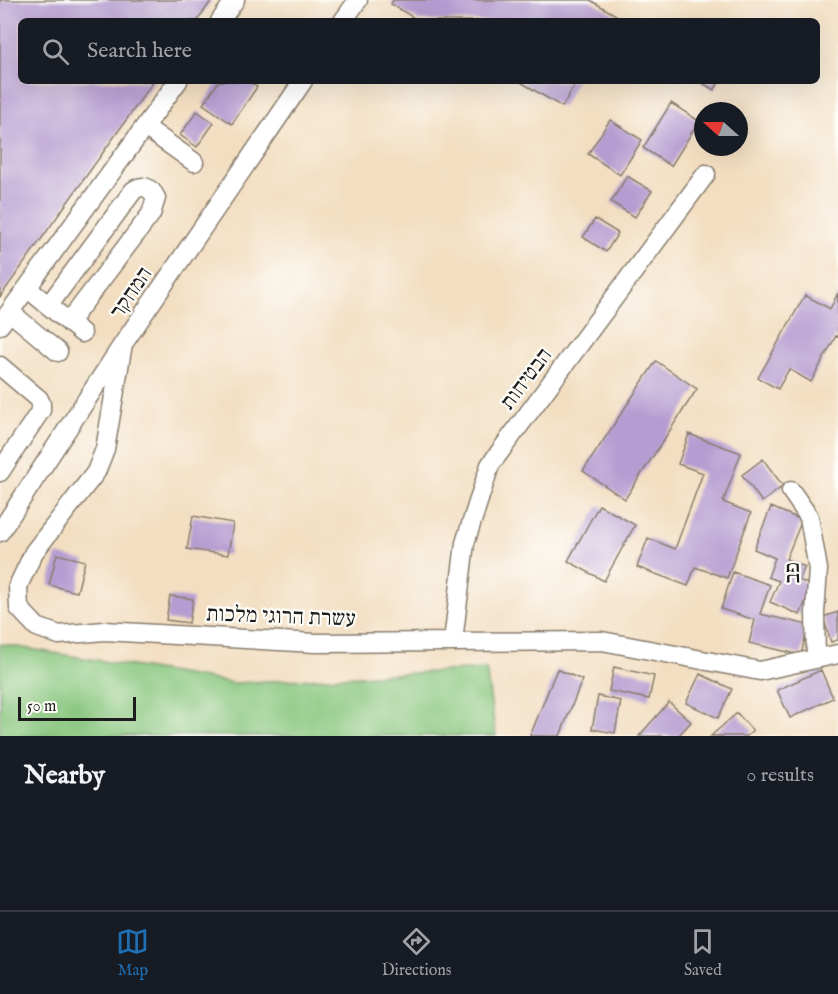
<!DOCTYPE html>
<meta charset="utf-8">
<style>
body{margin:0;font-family:"IM FELL English","Frank Ruhl Libre",serif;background:#20242c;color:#f1f3f6}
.compass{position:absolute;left:694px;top:102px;width:54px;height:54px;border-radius:50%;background:#171b24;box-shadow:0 6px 24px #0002;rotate:291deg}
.scale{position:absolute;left:18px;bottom:15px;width:118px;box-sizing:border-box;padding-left:6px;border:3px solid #1c1c1c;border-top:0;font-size:16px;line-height:21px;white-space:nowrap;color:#1c1c1c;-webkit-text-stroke:4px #fdfcf7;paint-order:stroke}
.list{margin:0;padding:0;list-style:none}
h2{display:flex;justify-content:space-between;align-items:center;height:78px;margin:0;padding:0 24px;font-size:26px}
h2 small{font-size:20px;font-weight:400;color:#9ea1a6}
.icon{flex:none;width:33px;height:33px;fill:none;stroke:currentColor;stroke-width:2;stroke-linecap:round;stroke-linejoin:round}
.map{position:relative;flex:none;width:838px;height:736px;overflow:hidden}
.search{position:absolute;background:#171b24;box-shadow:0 6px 24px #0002;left:18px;right:18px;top:18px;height:66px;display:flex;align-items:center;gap:15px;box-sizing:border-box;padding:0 21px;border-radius:9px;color:#9ea1a6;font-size:22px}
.sheet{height:174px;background:#171b24}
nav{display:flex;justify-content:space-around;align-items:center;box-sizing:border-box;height:84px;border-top:2px solid #363941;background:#171b24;font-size:16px;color:#9ea1a6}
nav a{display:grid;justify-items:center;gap:3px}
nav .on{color:#1f6fb2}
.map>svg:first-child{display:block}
</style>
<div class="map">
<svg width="838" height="736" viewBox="0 0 838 736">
<rect width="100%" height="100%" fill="#fdfcf7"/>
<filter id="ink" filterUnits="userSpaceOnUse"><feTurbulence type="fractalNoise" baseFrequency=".0167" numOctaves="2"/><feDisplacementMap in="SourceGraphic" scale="12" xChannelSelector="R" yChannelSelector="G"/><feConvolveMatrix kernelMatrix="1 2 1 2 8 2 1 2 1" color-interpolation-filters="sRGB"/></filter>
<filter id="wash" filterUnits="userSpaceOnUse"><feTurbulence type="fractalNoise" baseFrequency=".008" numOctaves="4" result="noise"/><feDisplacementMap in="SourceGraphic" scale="24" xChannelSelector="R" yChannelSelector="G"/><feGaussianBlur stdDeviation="1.35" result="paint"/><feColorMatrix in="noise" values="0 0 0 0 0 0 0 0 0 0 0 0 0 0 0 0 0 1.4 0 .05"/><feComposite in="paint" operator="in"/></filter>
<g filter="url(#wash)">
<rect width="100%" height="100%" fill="#f3dec1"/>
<!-- green -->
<path fill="#86c57c" stroke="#51704c" stroke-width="1.5" d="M0 644 234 683 486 669 496 736H0Z"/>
<g id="blocks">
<!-- building -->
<path fill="#b69dd1" d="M0 0H212L197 21H21V81H154L0 297Z
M393 0H590L616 15 613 21H419L391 4Z
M219 81H249L257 87 232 124 203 104Z
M519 81H577L562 107Z
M699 81H720L714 90Z
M671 103 699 121 671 166 643 148Z
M197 111 214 123 197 147 180 135Z
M610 120 642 140 620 175 588 154Z
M627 176 652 191 635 217 611 202Z
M595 219 618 233 606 252 583 237Z
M838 293V337L836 336 811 382 789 369 778 389 758 378 805 295 830 309Z
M656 361 697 389 625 499 583 471Z
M689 434 741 453 723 502 751 513 727 578 695 567 688 586 637 567 648 538 675 549 703 473 678 464Z
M763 459 783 486 762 502 742 475Z
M599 505 635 525 604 581 568 561Z
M771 507 802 520 786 559 805 567 799 580 812 586 800 615 770 602 779 581 768 577 775 558 754 549Z
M193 516 233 523 228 555 187 549Z
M57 554 85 561 77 592 49 585Z
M733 572 770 585 760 614 808 625 801 655 749 643 755 620 721 609Z
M170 596 193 599 189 623 166 620Z
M838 612V640L831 642 823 617Z
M614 667 654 676 649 699 609 691Z
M557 669 582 680 560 736H530Z
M821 670 833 698 790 718 777 690Z
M700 674 732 689 718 718 686 703Z
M598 696 621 701 615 733 592 729Z
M669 702 691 722 678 736H639Z
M737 713 753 731 747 736H711Z"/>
</g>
</g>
<g filter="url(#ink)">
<use href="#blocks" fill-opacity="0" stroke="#887d6e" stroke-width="1.5"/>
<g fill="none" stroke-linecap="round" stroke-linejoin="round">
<!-- minor casing -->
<g stroke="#887d6e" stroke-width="21">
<path id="minor" d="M220 21 235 0
M343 21 358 0
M145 127 194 162
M27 288 82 333
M49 305 133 191C143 183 151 188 156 198L151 214 69 322
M10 312 58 352
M0 325 178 81
M123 344 105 449 96 472 34 552 18 586 19 608 37 627 59 635 104 631 315 643 602 641 760 671 838 654
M0 366 39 399 41 404V410L0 472
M791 491 809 517 818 569 815 613 816 659
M0 532 123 344 303 81
M453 641 465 543 490 465 706 174"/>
</g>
<!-- minor -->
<use href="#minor" stroke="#fff" stroke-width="18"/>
</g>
</g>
<g text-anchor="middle" stroke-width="4.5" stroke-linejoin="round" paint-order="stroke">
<!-- street labels -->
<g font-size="22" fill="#1c1c1c" stroke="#fdfcf7">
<text transform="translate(130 292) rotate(-56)" y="8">המחקר</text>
<text transform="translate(525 378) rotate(-53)" y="8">הבטיחות</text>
<text transform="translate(791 573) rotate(-92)" y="8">פב</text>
<text transform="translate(281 615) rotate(2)" y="8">עשרת הרוגי מלכות</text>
</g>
</g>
</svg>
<svg class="compass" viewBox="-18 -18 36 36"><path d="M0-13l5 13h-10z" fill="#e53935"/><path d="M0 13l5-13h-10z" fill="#9ea1a6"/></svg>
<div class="scale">50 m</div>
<div class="search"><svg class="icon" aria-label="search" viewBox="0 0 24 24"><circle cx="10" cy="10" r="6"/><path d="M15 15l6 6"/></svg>Search here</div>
</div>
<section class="sheet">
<h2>Nearby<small>0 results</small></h2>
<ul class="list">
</ul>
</section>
<nav>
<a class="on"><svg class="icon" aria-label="map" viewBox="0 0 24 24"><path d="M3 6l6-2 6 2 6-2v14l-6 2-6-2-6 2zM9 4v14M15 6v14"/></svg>Map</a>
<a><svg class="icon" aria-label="directions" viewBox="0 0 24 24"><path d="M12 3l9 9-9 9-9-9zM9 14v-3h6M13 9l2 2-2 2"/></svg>Directions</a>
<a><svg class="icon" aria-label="saved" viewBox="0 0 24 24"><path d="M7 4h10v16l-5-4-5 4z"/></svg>Saved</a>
</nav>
